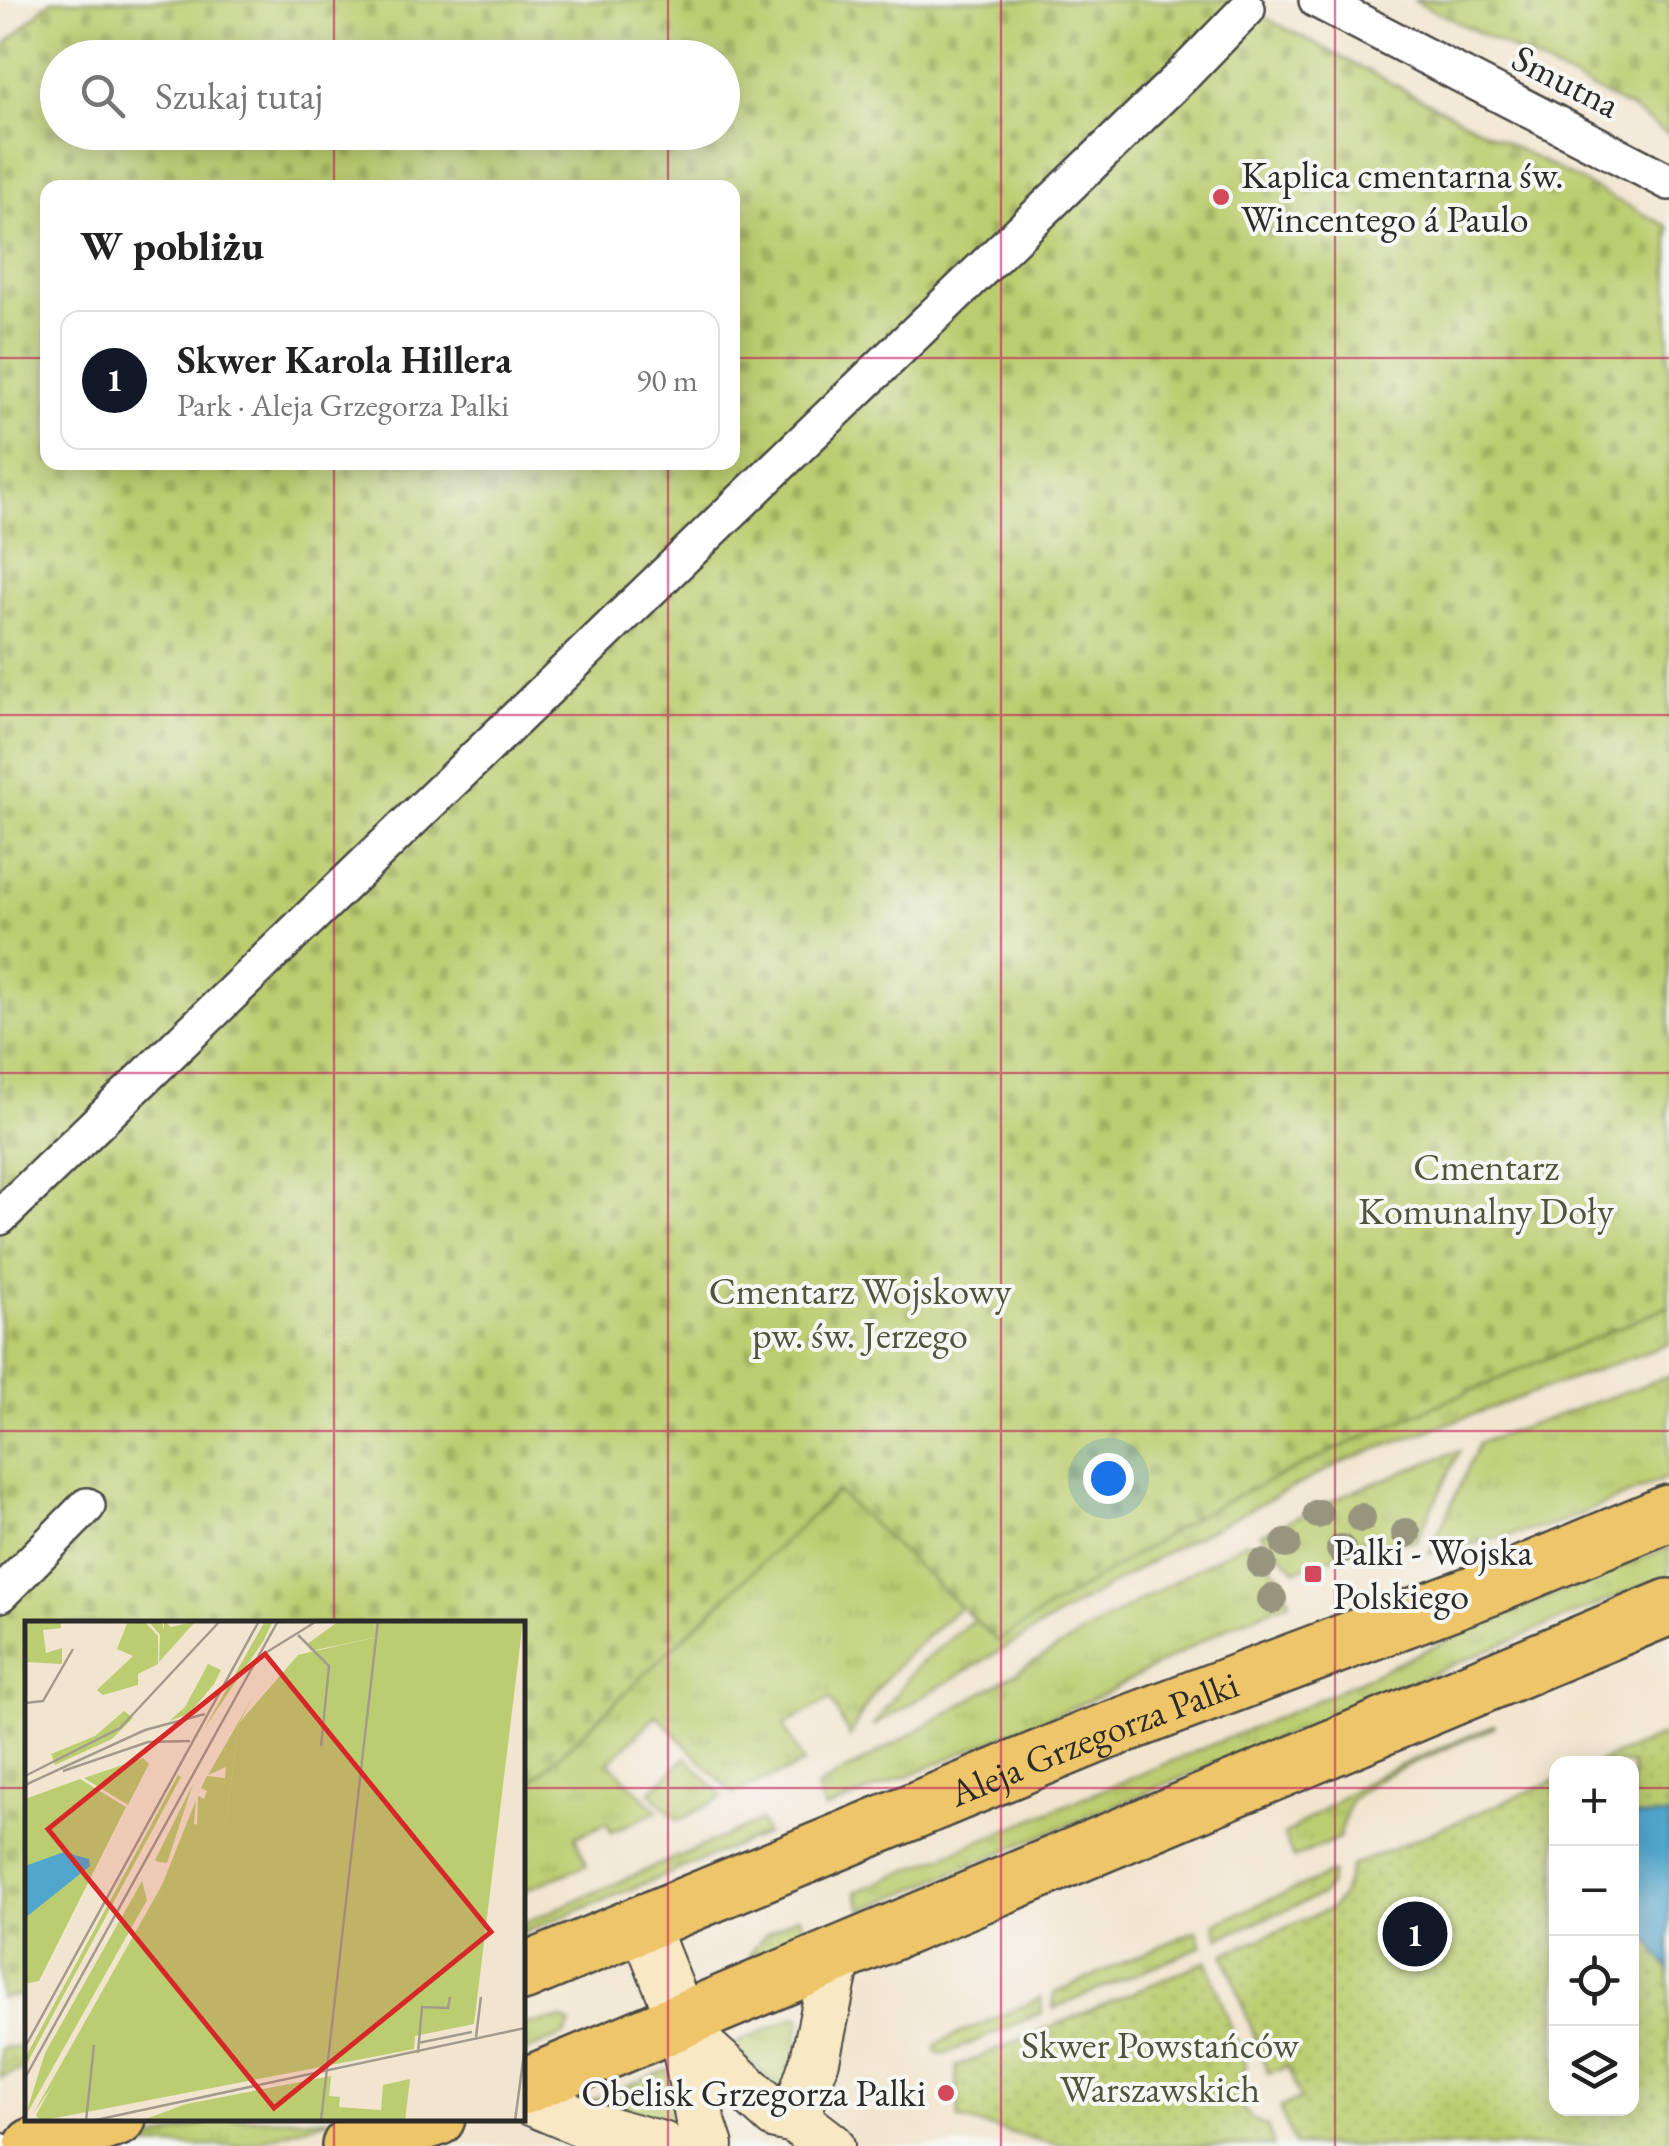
<!DOCTYPE html>
<html lang="pl">
<meta charset="utf-8">
<style>
body{margin:0;font-family:"EB Garamond",serif;background:#f2f2f2;color:#222}
.controls{position:absolute;right:30px;bottom:30px;display:grid;overflow:hidden;border-radius:20px;box-shadow:0 5px 25px #0003}
.controls button{width:90px;height:90px;display:grid;place-items:center;padding:0;border:0;border-bottom:2px solid #e0e0e0;background:#fff;color:#222;font:50px sans-serif}
.you{position:absolute;left:1108px;top:1478px;width:35px;height:35px;margin:-25px;border:8px solid #fff;border-radius:50%;background:#1a73e8;box-shadow:0 0 0 15px #1a73e833}
.badge{display:grid;place-items:center;width:65px;height:65px;border-radius:50%;background:#111827;color:#fff;font-size:32px;font-weight:700}
.pin{position:absolute;translate:-50% -50%;border:5px solid #fff;box-shadow:0 2px 10px #0006}
.list{margin:0;padding:0;list-style:none}
h2{display:flex;justify-content:space-between;align-items:center;height:130px;margin:0;padding:0 40px;font-size:42px}
h2 small{font-size:32px;font-weight:400;color:#767676}
.list li{display:grid;grid-template-columns:65px 1fr auto;gap:30px;align-items:center;box-sizing:border-box;height:140px;margin:0 20px 20px;padding:0 20px;border:2px solid #e0e0e0;border-radius:20px}
.list b{display:block;font-size:38px;white-space:nowrap}
.list p{margin:0;font-size:32px;white-space:nowrap;color:#767676}
.list em{font-size:32px;font-style:normal;color:#767676}
.icon{flex:none;width:55px;height:55px;fill:none;stroke:currentColor;stroke-width:2;stroke-linecap:round;stroke-linejoin:round}
.map{position:relative;flex:none;width:1669px;height:2146px;overflow:hidden}
.search{position:absolute;background:#fff;box-shadow:0 5px 25px #0003;left:40px;top:40px;width:700px;height:110px;display:flex;align-items:center;gap:25px;box-sizing:border-box;padding:0 35px;border-radius:55px;color:#767676;font-size:38px}
.panel{position:absolute;background:#fff;box-shadow:0 5px 25px #0003;left:40px;top:180px;width:700px;height:290px;border-radius:20px}
.map>svg:first-child{display:block}
</style>
<div class="map">
<svg width="1669" height="2146" viewBox="0 0 1669 2146">
<defs>
<pattern id="grass-tufts" width="24" height="20" patternUnits="userSpaceOnUse" patternTransform="scale(2.5)"><rect width="24" height="20" fill="#bbcd70"/><path d="M3 7l-1-3M5 7V3M7 7l1-3M15 17l-1-3M17 17v-4M19 17l1-3" fill="none" stroke="#a1b061"/></pattern>
<pattern id="cemetery-stones" width="16" height="16" patternUnits="userSpaceOnUse" patternTransform="scale(2.5)"><rect width="16" height="16" fill="#bbcd70"/><path d="M2 7V4a2 2 0 0 1 4 0v3zM10 15v-3a2 2 0 0 1 4 0v3z" fill="#a1b061"/></pattern>
<pattern id="park-dots" width="8" height="8" patternUnits="userSpaceOnUse" patternTransform="scale(2.5)"><rect width="8" height="8" fill="#bbcd70"/><path d="M2 2h.1M6 6h.1" fill="none" stroke="#a1b061" stroke-width="1.8" stroke-linecap="round"/></pattern>
</defs>
<rect width="100%" height="100%" fill="#f6f6f2"/>
<filter id="ink" filterUnits="userSpaceOnUse"><feTurbulence type="fractalNoise" baseFrequency=".01" numOctaves="2"/><feDisplacementMap in="SourceGraphic" scale="20" xChannelSelector="R" yChannelSelector="G"/><feConvolveMatrix kernelMatrix="1 2 1 2 8 2 1 2 1" color-interpolation-filters="sRGB"/></filter>
<filter id="wash" filterUnits="userSpaceOnUse"><feTurbulence type="fractalNoise" baseFrequency=".0048" numOctaves="4" result="noise"/><feDisplacementMap in="SourceGraphic" scale="40" xChannelSelector="R" yChannelSelector="G"/><feGaussianBlur stdDeviation="2.25" result="paint"/><feColorMatrix in="noise" values="0 0 0 0 0 0 0 0 0 0 0 0 0 0 0 0 0 1.4 0 .05"/><feComposite in="paint" operator="in"/></filter>
<g filter="url(#wash)">
<rect width="100%" height="100%" fill="#f2e5cf"/>
<!-- grass -->
<path fill="url(#grass-tufts)" stroke="#737c4e" stroke-width="2.5" d="M1669 1306V1344L1349 1459 1170 1550 873 1726 915 1668 974 1619 997 1640 1205 1511 1367 1435Z
M1669 1376V1477L1557 1524 1429 1554 1479 1443Z
M1460 1450 1416 1541 1370 1543 1296 1570 1261 1534 1349 1493Z
M837 1491 961 1606C915 1646 874 1680 850 1737L830 1699 784 1725 804 1764 733 1794 657 1715 609 1762 658 1811 611 1832 607 1823 575 1837 587 1865 523 1891V1790Z
M1247 1541 1281 1576 1290 1601 1230 1626 1102 1695 825 1810 816 1788C961 1708 1101 1619 1247 1541Z
M1669 1547V1575L863 1910 856 1892 1298 1709 1483 1624Z
M1494 1725 1495 1727 1375 1780 1350 1801 1339 1838 1293 1858 1284 1835 1373 1777Z
M686 1757 723 1797 678 1821 650 1792Z
M761 1821 766 1834 523 1933V1923Z
M1332 1873 1329 1886 1321 1895 1219 1938 1215 1923Z
M799 1915 807 1935 754 1957 750 1954 766 1934Z
M1197 1930 1202 1946 1053 2009 1054 1993Z
M1041 1998 1042 2013 950 2052 940 2054 936 2051V2045L944 2040Z
M797 2016 800 2017 790 2100 732 2045Z
M563 2019 571 2025 565 2035 523 2052V2024Z
M27 2046V2068L0 2077V2048Z
M668 2070 685 2134 585 2103Z
M220 2119V2118L330 2119 244 2146H132Z"/>
<!-- cemetery -->
<path fill="url(#cemetery-stones)" stroke="#737c4e" stroke-width="2.5" fill-rule="evenodd" d="M51 0H1231L1669 227V1306L1367 1435 1205 1511 997 1641 837 1491 523 1790 522 1624H28L27 1994 0 1998V50ZM58 58H722V132H58ZM48 188H732V462H48Z
M1413 0H1669V135L1630 108Z"/>
<!-- park -->
<path fill="url(#park-dots)" stroke="#737c4e" stroke-width="2.5" d="M1669 1733V2146H1294L1280 2107 1300 2099 1288 2067 1268 2073 1224 1954 1330 1909 1342 1896 1351 1866 1556 1780V2108H1632V1764L1596 1763Z
M1207 1961 1246 2068C1230 2093 1239 2116 1267 2126L1274 2146H1062L959 2119 956 2067Z"/>
<!-- water -->
<path fill="#51a6cd" stroke="#3e687c" stroke-width="2.5" d="M1669 1816V1970L1632 1915V1817Z"/>
</g>
<g filter="url(#ink)">
<g fill="none" stroke-linecap="round" stroke-linejoin="round">
<!-- lane casing -->
<g stroke="#494744" stroke-width="22">
<path id="lane" d="M0 2142 10 2146"/>
</g>
<!-- street casing -->
<g stroke="#494744" stroke-width="40">
<path id="street" d="M1317 0 1669 182
M0 1217 1184 74 1247 9
M0 1594 87 1506"/>
</g>
<!-- secondary casing -->
<g stroke="#494744" stroke-width="52">
<path id="secondary" d="M643 1923 682 2021 699 2116 709 2146
M682 2021 703 2049 776 2115 795 2119 830 2146
M522 2097 596 2128 662 2146
M795 2119 815 2060 837 1956"/>
</g>
<!-- primary casing -->
<g stroke="#494744" stroke-width="60">
<g id="primary">
<path id="s1" d="M522 1973 1092 1737 1491 1587 1669 1513"/>
<path d="M522 2087 1669 1607"/>
<path d="M33 2146 118 2118"/>
<path d="M350 2146 437 2118"/>
</g>
</g>
<!-- lane -->
<use href="#lane" stroke="#fff" stroke-width="18"/>
<!-- street -->
<use href="#street" stroke="#fff" stroke-width="35"/>
<!-- secondary -->
<use href="#secondary" stroke="#f8e8c3" stroke-width="48"/>
<!-- primary -->
<use href="#primary" stroke="#eec569" stroke-width="55"/>
</g>
<!-- trees -->
<g fill="#98957e">
<circle cx="1318" cy="1514" r="15"/>
<circle cx="1361" cy="1518" r="15"/>
<circle cx="1406" cy="1533" r="15"/>
<circle cx="1286" cy="1544" r="15"/>
<circle cx="1341" cy="1549" r="15"/>
<circle cx="1262" cy="1564" r="15"/>
<circle cx="1272" cy="1599" r="15"/>
</g>
</g>
<!-- grid -->
<path fill="none" stroke="#c2185b" stroke-width="2.5" stroke-opacity="0.55" d="M334 0V58M668 0V58M1001 0V2146M1335 0V2146M334 132V188M668 132V188M0 358H48M732 358H1669M334 462V1624M668 462V2146M0 715H1669M0 1073H1669M0 1431H1669M0 1788H28M522 1788H1556M1632 1788H1669M334 2118V2146"/>
<!-- markers -->
<g fill="#d1495b" stroke="#f6f6f2" stroke-width="4">
<circle cx="1221" cy="197" r="10"/>
<rect x="1303" y="1564" width="20" height="20" rx="5"/>
<circle cx="946" cy="2093" r="10"/>
</g>
<g text-anchor="middle" stroke-width="8" stroke-linejoin="round" paint-order="stroke">
<!-- street labels -->
<g font-size="38" fill="#2b2b2b" stroke="#f6f6f2">
<text transform="translate(1566 81) rotate(27)" y="13">Smutna</text>
<text dy="13" stroke="none"><textPath href="#s1" startOffset="618">Aleja Grzegorza Palki</textPath></text>
</g>
<!-- poi labels -->
<g font-size="38" fill="#2b2b2b" stroke="#f6f6f2" text-anchor="start">
<text x="1241" y="188">Kaplica cmentarna św.<tspan x="1241" dy="44">Wincentego á Paulo</tspan></text>
<text x="1333" y="1565">Palki - Wojska<tspan x="1333" dy="44">Polskiego</tspan></text>
<text x="926" y="2106" text-anchor="end">Obelisk Grzegorza Palki</text>
</g>
<!-- park labels -->
<g font-size="38" fill="#4f543c" stroke="#f6f6f2">
<text x="1486" y="1180">Cmentarz<tspan x="1486" dy="44">Komunalny Doły</tspan></text>
<text x="860" y="1304">Cmentarz Wojskowy<tspan x="860" dy="44">pw. św. Jerzego</tspan></text>
<text x="1160" y="2058">Skwer Powstańców<tspan x="1160" dy="44">Warszawskich</tspan></text>
</g>
</g>
<!-- overview -->
<g transform="translate(25 1621)">
<rect width="500" height="500" fill="#f2e5cf"/>
<path d="M3 0H36V7L18 9 21 32 37 27V43L0 41ZM103 0H119L133 15V43L113 53V64L78 74 72 69 108 35 92 28ZM123 0H137L139 9V0L146 6 171 0 134 41 135 14ZM240 0H248L239 19 179 108ZM314 0H348L352 16 286 30 282 23ZM183 43 196 49 189 63 164 93 144 100 160 86ZM229 74 214 102 200 206 172 204 173 175 179 178 182 170 176 167 182 155 200 157 201 146 183 154ZM99 90 108 97 87 118 30 144 26 133 70 115ZM153 154 156 156 0 446V437ZM168 163 142 242 134 241 130 239ZM171 179 169 203 137 269 54 426 8 493 137 264ZM117 260 122 279 0 496 20 432Z" fill="#bbcd70"/>
<path d="M348 0H498L449 403 390 415 389 428 15 500 11 494 137 269 164 203 200 205 214 102 273 34 352 16ZM306 455 304 475 315 476 314 486 356 489 358 464 385 458 380 500H115L161 483Z" fill="#bbcd70"/>
<path d="M118 137 124 143 103 184 59 157ZM55 158 101 186 14 360 0 363V178Z" fill="#bbcd70"/>
<path d="M39 231 64 238 65 245 0 297V245Z" fill="#51a6cd"/>
<path fill="none" stroke="#a29b8d" stroke-width="2.5" d="M273 14 304 45 296 125M237 34 292 0M0 82 18 80 48 28M38 150 123 121 165 120M0 155 95 107 195 0M0 164 120 109 180 93M451 416 456 376M393 422 447 411M0 426 234 0M393 432 397 386 423 387 425 376M0 457 253 0M61 500 69 424M66 500 500 407M296 500 353 0M490 500 500 425"/>
<path fill="#d62828" fill-opacity="0.15" stroke="#d62828" stroke-width="5" d="M240 33 466 311 249 487 23 208Z"/>
<rect width="500" height="500" fill="none" stroke="#2b2b2b" stroke-width="5"/>
</g>
</svg>
<div class="controls">
<button>+</button>
<button>−</button>
<button><svg class="icon" aria-label="locate" viewBox="0 0 24 24"><circle cx="12" cy="12" r="6"/><path d="M12 2v4M12 18v4M2 12h4M18 12h4"/></svg></button>
<button><svg class="icon" aria-label="layers" viewBox="0 0 24 24"><path d="M12 4l9 5-9 5-9-5zM3 14l9 5 9-5"/></svg></button>
</div>
<div class="you"></div>
<div class="pin badge" style="left:1415px;top:1934px">1</div>
<div class="search"><svg class="icon" aria-label="search" viewBox="0 0 24 24"><circle cx="10" cy="10" r="6"/><path d="M15 15l6 6"/></svg>Szukaj tutaj</div>
<section class="panel">
<h2>W pobliżu<small></small></h2>
<ul class="list">
<li><span class="badge">1</span><div><b>Skwer Karola Hillera</b><p>Park · Aleja Grzegorza Palki</p></div><em>90 m</em></li>
</ul>
</section>
</div>
